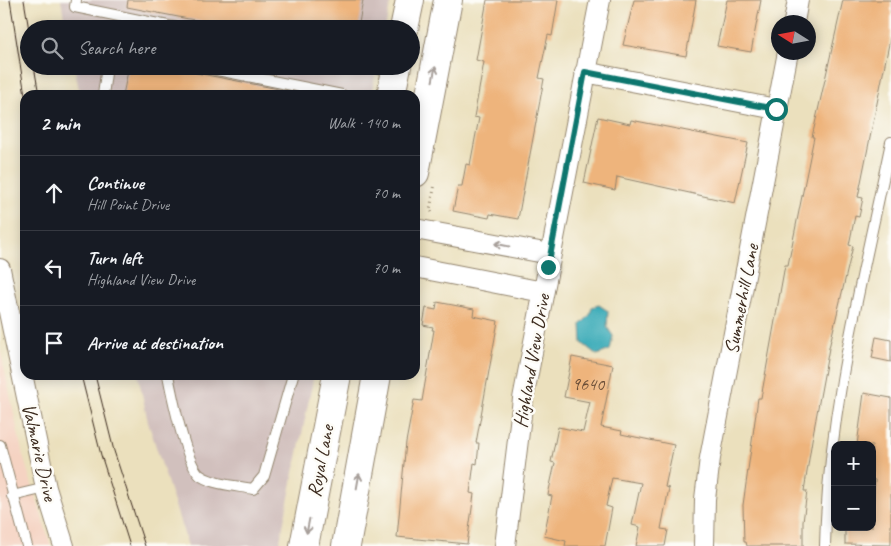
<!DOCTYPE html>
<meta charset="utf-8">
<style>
body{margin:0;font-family:Caveat,sans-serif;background:#242831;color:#f1f3f6}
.controls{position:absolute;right:15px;bottom:15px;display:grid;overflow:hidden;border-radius:10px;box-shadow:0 2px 12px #0003}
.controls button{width:45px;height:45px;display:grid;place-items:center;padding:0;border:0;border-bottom:1px solid #363941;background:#171b24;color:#f1f3f6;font:25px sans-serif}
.compass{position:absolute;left:771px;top:15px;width:45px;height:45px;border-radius:50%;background:#171b24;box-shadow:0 2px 12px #0003;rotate:281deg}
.stop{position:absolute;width:15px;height:15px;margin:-11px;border:4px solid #0f766e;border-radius:50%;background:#fff}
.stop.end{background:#0f766e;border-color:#fff;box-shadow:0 1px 5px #0008}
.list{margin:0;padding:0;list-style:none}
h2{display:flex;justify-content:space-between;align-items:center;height:65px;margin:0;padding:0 20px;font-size:21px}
h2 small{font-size:16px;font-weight:400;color:#9ea1a6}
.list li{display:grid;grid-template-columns:32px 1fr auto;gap:15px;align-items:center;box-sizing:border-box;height:75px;padding:0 20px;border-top:1px solid #363941}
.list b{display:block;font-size:19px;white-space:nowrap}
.list p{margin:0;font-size:16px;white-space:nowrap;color:#9ea1a6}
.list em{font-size:16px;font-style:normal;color:#9ea1a6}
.icon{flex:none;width:28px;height:28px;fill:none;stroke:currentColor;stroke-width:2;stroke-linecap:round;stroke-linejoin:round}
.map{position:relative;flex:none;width:891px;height:546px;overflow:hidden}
.search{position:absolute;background:#171b24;box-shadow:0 2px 12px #0003;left:20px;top:20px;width:400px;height:55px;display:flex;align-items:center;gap:12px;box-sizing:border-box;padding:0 18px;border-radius:28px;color:#9ea1a6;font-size:19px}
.panel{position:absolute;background:#171b24;box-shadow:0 2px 12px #0003;left:20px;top:90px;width:400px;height:290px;border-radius:15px}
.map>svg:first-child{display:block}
</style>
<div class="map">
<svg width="891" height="546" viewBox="0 0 891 546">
<rect width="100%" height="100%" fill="#fdfcf7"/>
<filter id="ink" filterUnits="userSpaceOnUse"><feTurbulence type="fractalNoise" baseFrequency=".02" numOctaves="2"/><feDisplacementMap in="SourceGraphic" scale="10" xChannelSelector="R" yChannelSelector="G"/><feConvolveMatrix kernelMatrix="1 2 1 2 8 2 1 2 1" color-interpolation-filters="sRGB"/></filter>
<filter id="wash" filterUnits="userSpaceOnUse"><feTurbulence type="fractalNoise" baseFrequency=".0096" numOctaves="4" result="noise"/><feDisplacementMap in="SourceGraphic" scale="20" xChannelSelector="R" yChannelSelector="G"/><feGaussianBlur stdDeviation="1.12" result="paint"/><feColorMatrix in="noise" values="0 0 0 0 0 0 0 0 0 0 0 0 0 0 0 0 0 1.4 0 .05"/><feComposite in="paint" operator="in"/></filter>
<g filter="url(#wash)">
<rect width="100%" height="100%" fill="#ebe0bd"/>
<!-- built -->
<path fill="#f5d3c2" d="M0 348 23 456 51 546H0Z"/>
<!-- industrial -->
<path fill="#d1c0bd" d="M61 0H391L385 29H66Z
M74 66H377L371 95H80Z
M138 375H314L279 546H188L148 422Z"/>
<!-- water -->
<path fill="#3babb8" stroke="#3b6a6b" d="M599 305 608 311 607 327 613 336 610 350 597 355 582 343 581 324 590 315 592 307Z"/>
<g id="blocks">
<!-- building -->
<path fill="#eeb47c" d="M128 0H363L358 29H240L127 7Z
M487 0H558L552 36 548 35 539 78 544 79 518 219 490 214 489 218 453 211 458 186H462L466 164 470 165 479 118 474 117 484 62 476 60Z
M634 0H696L686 56 623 45Z
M727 0H761L751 52 717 46Z
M843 0H891V34L858 197 863 198 859 217 855 216 849 245 853 246 829 348 812 440 804 491H807L803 522V546H747L746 542H744L743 505 756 413 758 398H761L785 265H788L814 137H812Z
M129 66H181L190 68 196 73 294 92V95H123Z
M598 117 630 124 631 120 748 143 735 203 617 177 615 190 584 183Z
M437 302 474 309 473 316 498 321 476 443H479L477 464 474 463 470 493 474 494 467 544 397 537 406 442 414 400 422 401 434 330H432L433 327 423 325 426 308 436 310Z
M876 337 891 340V362L872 358Z
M572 357 613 365 601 427 622 431 621 434 674 445 665 487 669 488 661 529 668 530 665 546H636L640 527 632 525 641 483 612 478 606 506 612 508 605 546H565L566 541 544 536 552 496 548 495 555 463 551 462 558 427 583 432 590 402 564 397Z
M864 393 891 398V545L845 544V527H872L875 480 872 479V445H857Z"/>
</g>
</g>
<g filter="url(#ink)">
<use href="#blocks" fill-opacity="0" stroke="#93856e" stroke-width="1"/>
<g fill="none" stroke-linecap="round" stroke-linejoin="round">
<!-- lane casing -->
<g stroke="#93856e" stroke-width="12">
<path id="lane" d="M76 0 75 7 183 29
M197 66 342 95
M366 66 395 72
M103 95 107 66
M168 375C172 395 186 466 201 476 215 485 238 486 253 489L264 476 293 375
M0 445 27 546
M12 496 46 488
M825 546C828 409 863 276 891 142"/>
</g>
<!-- street casing -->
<g stroke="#93856e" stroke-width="22">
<path id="street" d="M794 22 798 0
M585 72 776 109
M415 229 550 254
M415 267 543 292
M0 269 46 488 64 546
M505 546 523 399 600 0
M704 546 705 499 710 458 788 52"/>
</g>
<!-- secondary casing -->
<g stroke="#93856e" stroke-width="30">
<path id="secondary" d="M404 29 410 0
M391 95 397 66
M415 173 448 0
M304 546 337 375
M346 546 377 375"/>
</g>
<!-- path -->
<path stroke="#93856e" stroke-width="3" stroke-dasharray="1 4" stroke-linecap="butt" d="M432 212 430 209 435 184"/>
<!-- lane -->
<use href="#lane" stroke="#fff" stroke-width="10"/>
<!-- street -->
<use href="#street" stroke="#fff" stroke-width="20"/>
<!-- secondary -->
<use href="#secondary" stroke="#fff" stroke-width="28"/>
<!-- tram -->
<path stroke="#3b2a1e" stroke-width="1" d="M10 0 25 95
M24 0 29 30
M34 66 39 95
M81 375 101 455 130 546
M95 375 114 451 145 546"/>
</g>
<!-- one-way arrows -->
<defs><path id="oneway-shaft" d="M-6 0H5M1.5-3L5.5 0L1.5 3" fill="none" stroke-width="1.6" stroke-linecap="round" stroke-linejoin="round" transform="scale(1.25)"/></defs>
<g stroke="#a79f9a">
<use href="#oneway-shaft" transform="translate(434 74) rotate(-79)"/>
<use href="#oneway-shaft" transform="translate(502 245) rotate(-169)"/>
<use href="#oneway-shaft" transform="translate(358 481) rotate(-80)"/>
<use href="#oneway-shaft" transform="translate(308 526) rotate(101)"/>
</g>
</g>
<g fill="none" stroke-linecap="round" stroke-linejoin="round" filter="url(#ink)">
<!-- route -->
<path stroke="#0f766e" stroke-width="6" d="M548 267 585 72 776 109"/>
</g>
<g text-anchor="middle" stroke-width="5" stroke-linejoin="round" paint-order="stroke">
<!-- number labels -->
<g font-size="18" fill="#684c36">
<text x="588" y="390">9640</text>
</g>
<!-- street labels -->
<g font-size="20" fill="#3b2a1e" stroke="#fdfcf7">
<text transform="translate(741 299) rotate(-79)" y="7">Summerhill Lane</text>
<text transform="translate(531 361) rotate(-80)" y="7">Highland View Drive</text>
<text transform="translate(40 452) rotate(77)" y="7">Valmarie Drive</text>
<text transform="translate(320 461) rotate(-79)" y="7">Royal Lane</text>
</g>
</g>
</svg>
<div class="controls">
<button>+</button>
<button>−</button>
</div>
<svg class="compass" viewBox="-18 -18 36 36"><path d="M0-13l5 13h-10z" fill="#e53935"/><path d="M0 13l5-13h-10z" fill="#9ea1a6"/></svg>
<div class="stop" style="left:776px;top:109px"></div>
<div class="stop end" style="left:548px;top:267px"></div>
<div class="search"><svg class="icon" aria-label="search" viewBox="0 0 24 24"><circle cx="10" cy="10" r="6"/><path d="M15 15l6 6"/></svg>Search here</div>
<section class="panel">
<h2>2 min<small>Walk · 140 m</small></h2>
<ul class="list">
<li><svg class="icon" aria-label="ahead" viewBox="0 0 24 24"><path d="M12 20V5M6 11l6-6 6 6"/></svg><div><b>Continue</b><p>Hill Point Drive</p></div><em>70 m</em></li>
<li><svg class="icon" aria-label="left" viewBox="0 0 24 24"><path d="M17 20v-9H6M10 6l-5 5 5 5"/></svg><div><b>Turn left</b><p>Highland View Drive</p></div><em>70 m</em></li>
<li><svg class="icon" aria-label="arrive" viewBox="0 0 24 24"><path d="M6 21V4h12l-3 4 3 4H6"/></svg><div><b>Arrive at destination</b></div></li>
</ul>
</section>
</div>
